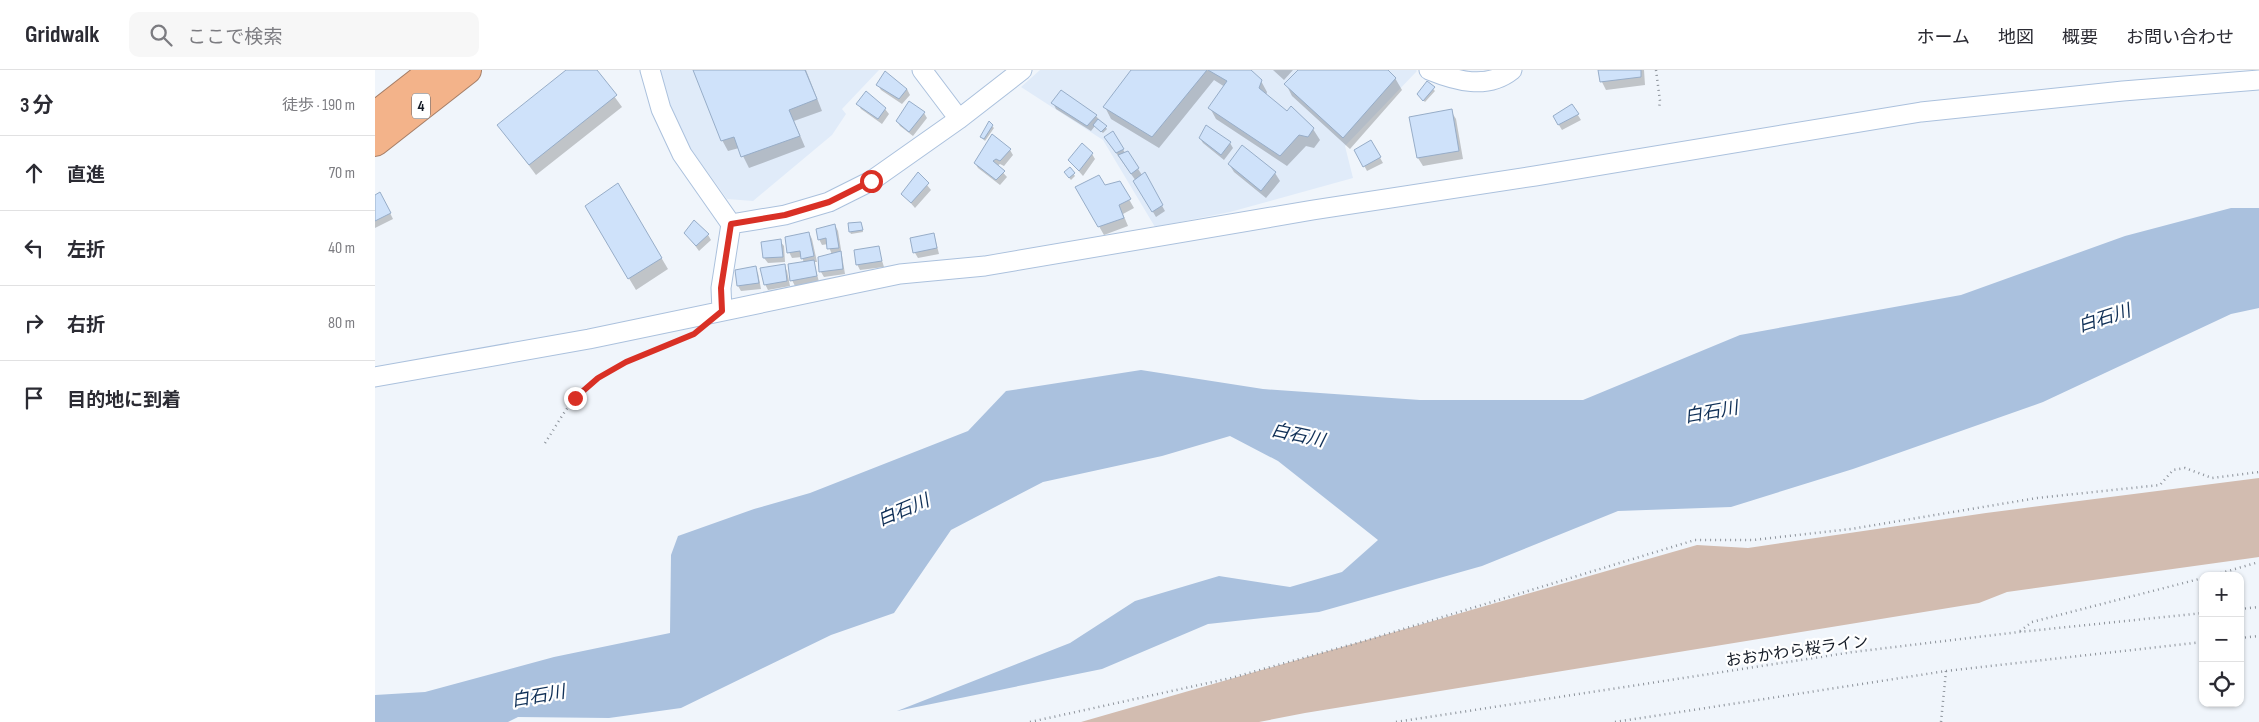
<!DOCTYPE html>
<html lang="ja">
<meta charset="utf-8">
<style>
body{margin:0;font-family:"Sofia Sans Condensed","Noto Sans JP",sans-serif;background:#f7f7f7;color:#2b2b33}
.controls{position:absolute;right:15px;bottom:15px;display:grid;overflow:hidden;border-radius:10px;box-shadow:0 1px 4px #0004}
.controls button{width:45px;height:45px;display:grid;place-items:center;padding:0;border:0;border-bottom:1px solid #e1e1e2;background:#fff;color:#2b2b33;font:25px sans-serif}
.stop{position:absolute;width:15px;height:15px;margin:-11px;border:4px solid #d93025;border-radius:50%;background:#fff}
.stop.end{background:#d93025;border-color:#fff;box-shadow:0 1px 5px #0008}
.list{margin:0;padding:0;list-style:none}
h2{display:flex;justify-content:space-between;align-items:center;height:65px;margin:0;padding:0 20px;font-size:21px}
h2 small{font-size:16px;font-weight:400;color:#7c7c81}
.list li{display:grid;grid-template-columns:32px 1fr auto;gap:15px;align-items:center;box-sizing:border-box;height:75px;padding:0 20px;border-top:1px solid #e1e1e2}
.list b{display:block;font-size:19px;white-space:nowrap}
.list em{font-size:16px;font-style:normal;color:#7c7c81}
.icon{flex:none;width:28px;height:28px;fill:none;stroke:currentColor;stroke-width:2;stroke-linecap:round;stroke-linejoin:round}
.map{position:relative;flex:none;width:1884px;height:652px;overflow:hidden}
header{display:flex;align-items:center;gap:30px;box-sizing:border-box;height:70px;padding:0 25px;background:#fff;border-bottom:1px solid #e1e1e2}
header strong{font-size:24px}
nav{display:flex;gap:28px;margin-inline-start:auto;font-size:18px}
.search{width:350px;height:45px;background:#f7f7f7;display:flex;align-items:center;gap:12px;box-sizing:border-box;padding:0 18px;border-radius:10px;color:#7c7c81;font-size:19px}
main{display:flex}
aside{flex:1;background:#fff}
.map>svg:first-child{display:block}
</style>
<header>
<strong>Gridwalk</strong>
<div class="search"><svg class="icon" aria-label="search" viewBox="0 0 24 24"><circle cx="10" cy="10" r="6"/><path d="M15 15l6 6"/></svg>ここで検索</div>
<nav><a>ホーム</a><a>地図</a><a>概要</a><a>お問い合わせ</a></nav>
</header>
<main>
<aside>
<h2>3 分<small>徒歩 · 190 m</small></h2>
<ul class="list">
<li><svg class="icon" aria-label="ahead" viewBox="0 0 24 24"><path d="M12 20V5M6 11l6-6 6 6"/></svg><div><b>直進</b></div><em>70 m</em></li>
<li><svg class="icon" aria-label="left" viewBox="0 0 24 24"><path d="M17 20v-9H6M10 6l-5 5 5 5"/></svg><div><b>左折</b></div><em>40 m</em></li>
<li><svg class="icon" aria-label="right" viewBox="0 0 24 24"><path d="M7 20v-9h11M14 6l5 5-5 5"/></svg><div><b>右折</b></div><em>80 m</em></li>
<li><svg class="icon" aria-label="arrive" viewBox="0 0 24 24"><path d="M6 21V4h12l-3 4 3 4H6"/></svg><div><b>目的地に到着</b></div></li>
</ul>
</aside>
<div class="map">
<svg width="1884" height="652" viewBox="0 0 1884 652">
<rect width="100%" height="100%" fill="#f0f5fb"/>
<!-- built -->
<path fill="#e0ebf9" d="M281 0H504L467 39 471 44 457 65 378 131 352 129 301 58Z
M665 0H1041L1042 1 970 76 978 108 855 142 780 157 728 70 646 17Z"/>
<!-- green -->
<path fill="#d2bcb0" d="M1884 408V487L1877 488 1632 522 1604 533 930 643 884 652H706L1322 475 1373 478 1611 443Z"/>
<!-- water -->
<path fill="#aac1de" d="M1856 138H1884V238L1856 244 1668 332 1478 399 1356 437 1243 441 1107 496 944 542 833 554 727 599 522 641 695 573 760 531 844 506 915 517 967 502 1003 470 903 391 855 366 787 386 668 412 576 460 519 543 456 565 306 638 234 648 143 647 133 652H0V625L50 622 179 587 295 563 296 485 303 466 379 439 435 423 593 361 631 321 766 300 888 319 1045 330H1208L1365 265 1586 225 1750 166Z"/>
<!-- shadow -->
<path fill="#0003" d="M193 0H220L247 37 161 105 124 55Z
M319 0H431L447 41 419 51 430 77 374 98 364 78 353 81 347 70Z
M757 0H874L886 11 892 22 891 26 912 43 938 59 945 70 939 78 931 76 912 96 841 49 835 38 850 17 839 10 784 78 736 49 730 37Z
M898 0H918L909 10Z
M924 0H1011L1020 8 1027 20 975 79 917 26 911 14Z
M1224 0H1269L1270 15 1231 20 1227 12Z
M1052 13 1060 21 1050 32 1045 27Z
M503 15 532 19 535 25 527 34 506 20Z
M686 22 721 46 732 59 728 63 720 56 716 61 681 39 678 33Z
M534 33 549 43 552 48 538 66 525 56 522 51Z
M483 34 510 39 514 44 507 54 486 39Z
M1197 36 1206 50 1187 60 1179 47Z
M1076 41 1081 49 1088 89 1048 96 1043 88 1036 48Z
M614 53 619 58 610 71 606 67Z
M738 62 750 83 752 82 767 105 769 104 790 141 781 147 760 112 761 111 734 73Z
M825 68 855 73 858 78 849 90 828 73Z
M996 72 1008 93 992 101 981 80Z
M635 80 638 85 629 96 625 94 622 96 632 107 625 115 603 98 600 93Z
M717 84 720 89 708 106 694 90Z
M854 94 900 103 905 111 891 128 859 102Z
M695 99 700 106 696 110 692 105Z
M543 104 556 120 540 138 528 124Z
M744 112 759 138 748 144 753 156 729 165 702 118 730 116Z
M243 115 293 199 261 220 211 137Z
M0 126 8 129 18 149 0 158Z
M460 155 463 161 470 204 449 207 446 202 444 188 457 185 453 174 447 175 444 169Z
M487 156 488 162 476 164 475 162Z
M311 163 333 165 336 170 324 181Z
M434 163 437 169 442 192H439L444 212 420 216 417 210 429 193 427 187 417 188 414 182Z
M559 164 564 184 543 188 540 183Z
M405 171 409 176 410 192 393 193 389 188 387 173Z
M503 178 509 197 485 200 482 194Z
M409 195 412 201 415 216 393 220 390 214Z
M380 198 383 203 386 219 366 221 363 216Z"/>
<!-- building -->
<path fill="#cfe2fa" stroke="#97adc8" d="M191 0H222L242 25 154 95 122 55Z
M318 0H430L442 29 414 40 425 66 366 87 359 67 346 71Z
M756 0H832L777 67 728 37Z
M833 0H876L887 10 884 18 912 41 916 36 939 58 933 67 924 65 905 86 833 38 852 11Z
M923 0H1013L1021 8 968 68 909 14Z
M1223 0H1266V7L1225 12Z
M510 1 532 19 524 29 501 15Z
M1052 11 1060 17 1048 31 1042 24Z
M686 20 722 45 712 56 676 33Z
M491 21 511 38 503 49 481 34Z
M534 31 550 42 534 62 521 51Z
M1197 34 1204 44 1183 55 1178 46Z
M1077 39 1084 81 1042 88 1034 47Z
M723 49 732 56 726 62 718 55Z
M614 51 618 55 609 69 605 67Z
M831 55 856 72 846 85 824 68Z
M738 61 749 79 741 83 729 67Z
M617 64 636 79 625 91 621 89 618 91 630 101 621 110 599 93Z
M996 70 1006 87 988 97 979 80Z
M707 73 718 83 704 101 693 90Z
M867 75 901 102 886 121 853 94Z
M753 81 764 98 756 104 743 85Z
M695 97 700 103 694 108 689 102Z
M543 102 554 113 536 133 526 124Z
M770 102 788 135 777 142 758 111Z
M724 105 730 115 745 111 756 129 744 135 749 148 723 157 700 117Z
M243 113 287 188 253 209 210 136Z
M5 122 16 143 0 151V125Z
M319 150 334 164 321 176 309 163Z
M486 152 488 160 474 162 473 153Z
M460 154 464 178 452 179 451 168 443 170 441 159Z
M434 162 439 186 426 189 425 181 412 183 410 167Z
M559 163 562 178 538 183 535 168Z
M406 169 408 187 388 188 386 172Z
M504 176 507 191 481 195 479 180Z
M466 181 468 199 444 202 443 187Z
M439 190 442 206 415 211 413 194Z
M410 194 412 211 389 215 385 198Z
M381 196 384 213 362 216 360 200Z"/>
<g fill="none" stroke-linecap="round" stroke-linejoin="round">
<!-- minor casing -->
<g stroke="#abc1dd" stroke-width="21">
<path id="minor" d="M275 0 286 39 307 84 356 154 346 218 347 241
M547 0 584 49
M1054 0C1081 11 1112 20 1137 0
M356 154 410 145 454 132 496 111 584 49 647 0
M0 307 214 269 525 204 610 196 938 140 1160 106 1546 42 1748 21 1884 10"/>
</g>
<!-- highway casing -->
<g stroke="#a57e67" stroke-width="30">
<path id="highway" d="M0 46 59 0
M0 72 92 0"/>
</g>
<!-- path -->
<path stroke="#8c929a" stroke-width="2.5" stroke-dasharray="1 4" stroke-linecap="butt" d="M1281 0 1285 31 1284 39
M170 373C180 358 189 341 200 328 230 293 279 283 319 264
M1836 506 1884 492
M1865 539 1884 537
M1645 561 1657 552 1828 508
M1865 568 1884 566
M1571 601 1828 572
M655 652 856 608 989 571 1320 470H1378L1476 459 1662 428 1785 415 1798 400 1810 398 1837 408 1884 402
M1021 652 1478 582 1644 562 1828 543
M1240 652 1571 601 1566 652"/>
<!-- minor -->
<use href="#minor" stroke="#fff" stroke-width="19"/>
<!-- highway -->
<use href="#highway" stroke="#f3b38a" stroke-width="28"/>
</g>
<g fill="none" stroke-linecap="round" stroke-linejoin="round">
<!-- route -->
<path stroke="#d93025" stroke-width="6" d="M200 328 223 308 251 292 319 264 347 241 346 218 356 154 410 145 454 132 496 111"/>
</g>
<g text-anchor="middle" stroke-width="4.5" stroke-linejoin="round" paint-order="stroke">
<!-- shield labels -->
<rect fill="#fff" stroke="#5b6068" stroke-width="1" x="37" y="23.5" width="18" height="25" rx="4"/>
<g font-size="15" font-weight="bold" fill="#151c27">
<text x="46" y="41">4</text>
</g>
<!-- street labels -->
<g font-size="16" fill="#151c27" stroke="#fff">
<text transform="translate(1422 580) rotate(-8)" y="6">おおかわら桜ライン</text>
</g>
<!-- water labels -->
<g font-size="18" font-style="italic" fill="#103057" stroke="#fff">
<text transform="translate(1729 248) rotate(-18)" y="6">白石川</text>
<text transform="translate(1336 342) rotate(-10)" y="6">白石川</text>
<text transform="translate(923 365) rotate(12)" y="6">白石川</text>
<text transform="translate(528 440) rotate(-23)" y="6">白石川</text>
<text transform="translate(163 626) rotate(-10)" y="6">白石川</text>
</g>
</g>
</svg>
<div class="controls">
<button>+</button>
<button>−</button>
<button><svg class="icon" aria-label="locate" viewBox="0 0 24 24"><circle cx="12" cy="12" r="6"/><path d="M12 2v4M12 18v4M2 12h4M18 12h4"/></svg></button>
</div>
<div class="stop" style="left:496px;top:111px"></div>
<div class="stop end" style="left:200px;top:328px"></div>
</div>
</main>
